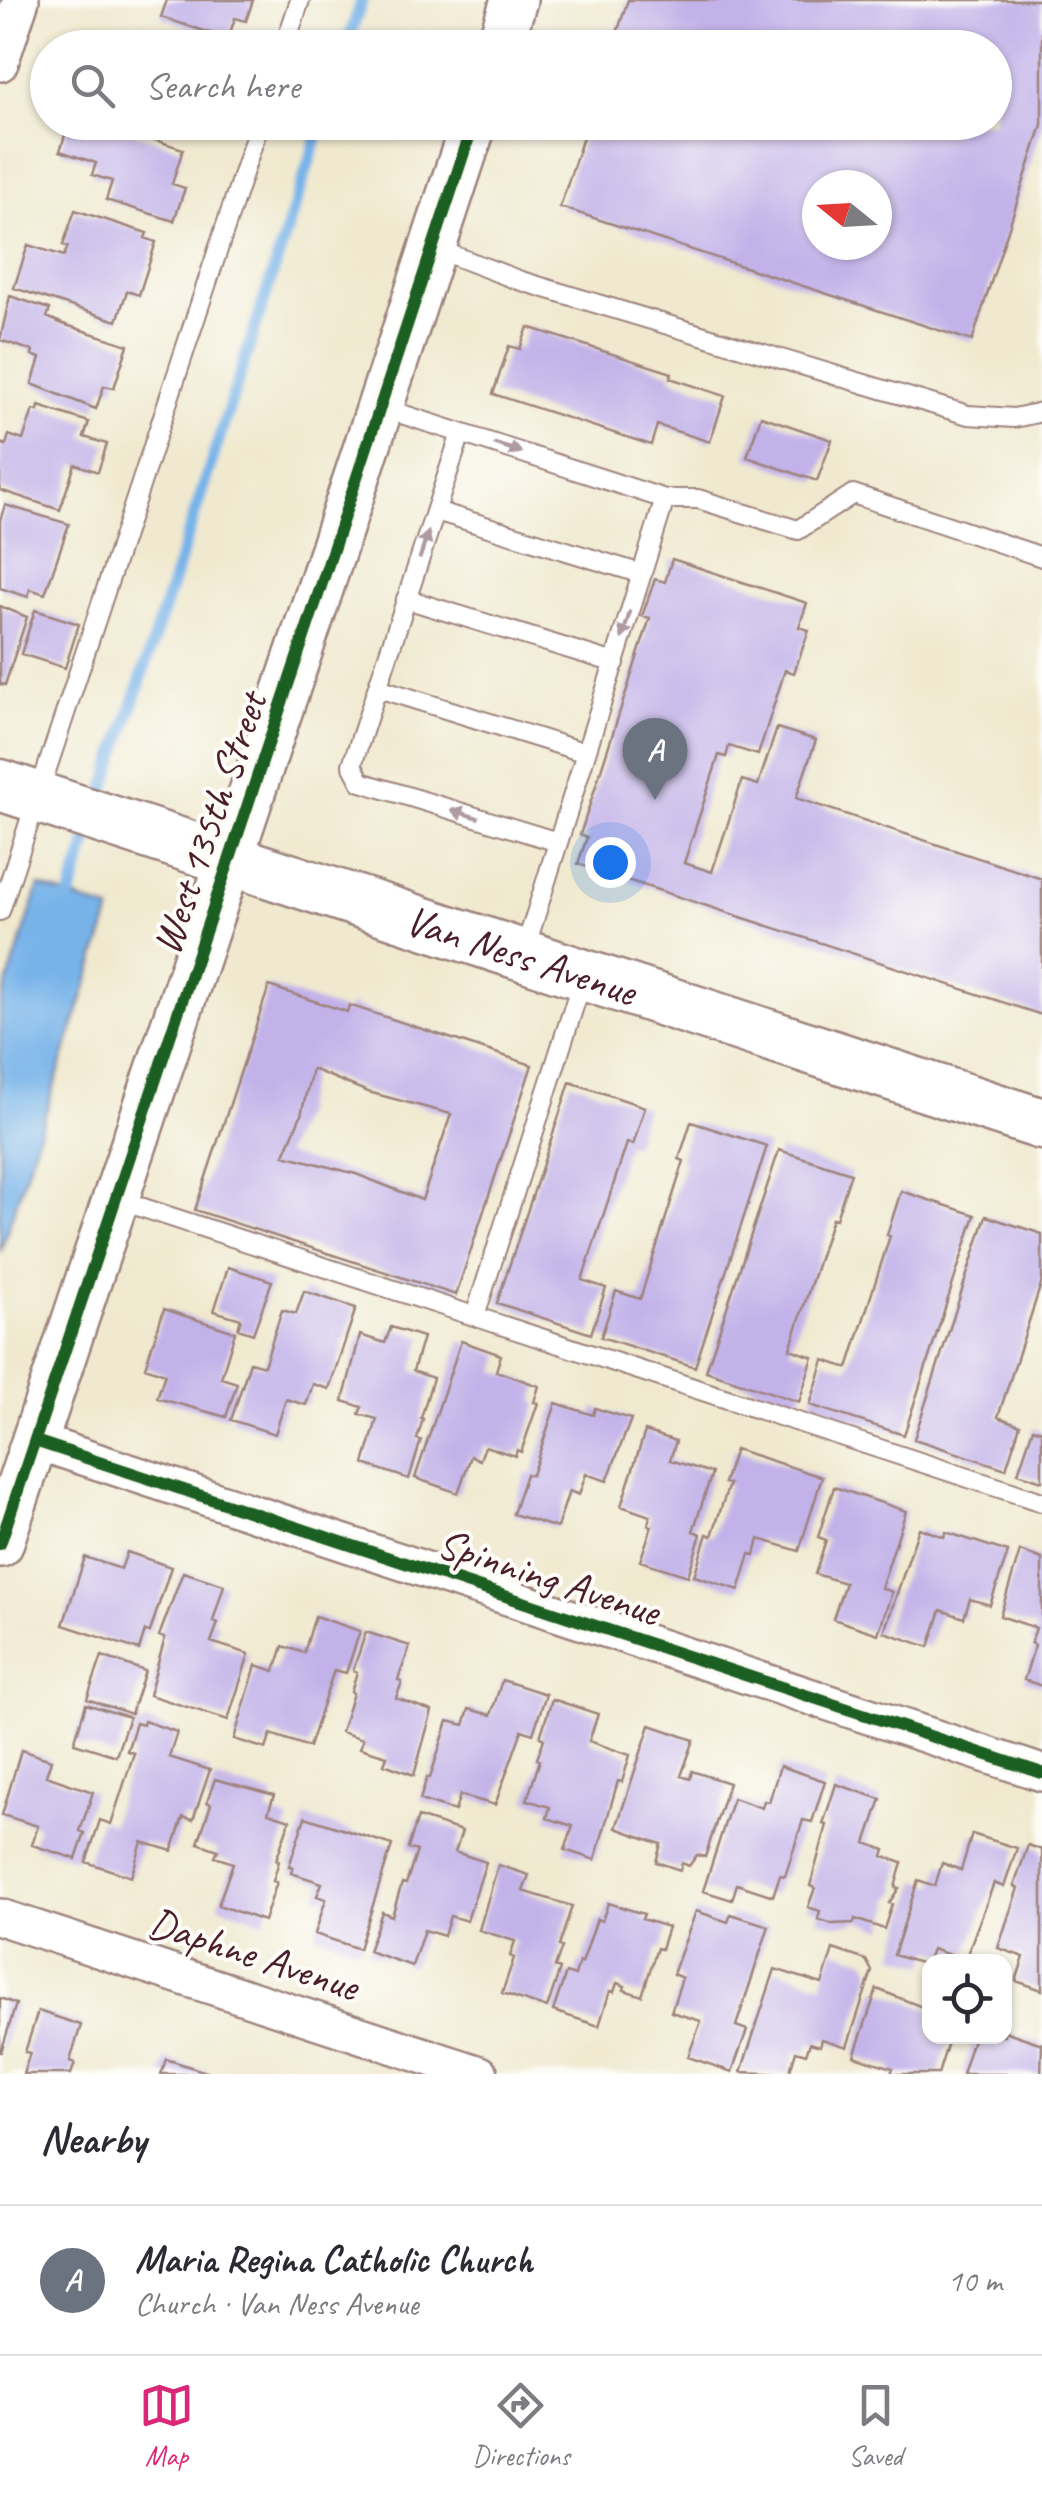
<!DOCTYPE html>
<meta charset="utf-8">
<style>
body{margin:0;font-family:Caveat,sans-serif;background:#f2f2f3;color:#2b2b33}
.controls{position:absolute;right:30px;bottom:30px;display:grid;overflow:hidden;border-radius:20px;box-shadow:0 2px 8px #0004}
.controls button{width:90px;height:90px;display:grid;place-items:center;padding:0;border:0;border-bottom:2px solid #e1e1e2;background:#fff;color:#2b2b33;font:50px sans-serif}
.compass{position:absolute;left:802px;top:170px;width:90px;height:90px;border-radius:50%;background:#fff;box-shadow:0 2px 8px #0004;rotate:288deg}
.you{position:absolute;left:610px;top:862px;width:35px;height:35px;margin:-25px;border:8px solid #fff;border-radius:50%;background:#1a73e8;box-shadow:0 0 0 15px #1a73e833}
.badge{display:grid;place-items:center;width:65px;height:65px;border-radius:50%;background:#db2777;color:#fff;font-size:32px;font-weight:700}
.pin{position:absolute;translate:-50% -82px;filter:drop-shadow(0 2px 5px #0008)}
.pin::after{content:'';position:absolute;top:52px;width:35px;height:30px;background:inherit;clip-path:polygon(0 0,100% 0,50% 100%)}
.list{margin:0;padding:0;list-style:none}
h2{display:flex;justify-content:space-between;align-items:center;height:130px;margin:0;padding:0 40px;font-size:42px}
h2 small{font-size:32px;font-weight:400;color:#7c7c81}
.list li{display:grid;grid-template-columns:65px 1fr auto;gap:30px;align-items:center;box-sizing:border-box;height:150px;padding:0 40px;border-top:2px solid #e1e1e2}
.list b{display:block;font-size:38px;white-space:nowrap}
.list p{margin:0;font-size:32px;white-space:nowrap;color:#7c7c81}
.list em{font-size:32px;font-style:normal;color:#7c7c81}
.icon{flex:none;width:55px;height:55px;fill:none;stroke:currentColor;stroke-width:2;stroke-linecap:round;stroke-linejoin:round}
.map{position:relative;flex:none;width:1042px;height:2074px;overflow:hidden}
.search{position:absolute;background:#fff;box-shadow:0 2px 8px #0004;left:30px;right:30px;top:30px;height:110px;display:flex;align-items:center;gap:25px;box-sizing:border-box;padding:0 35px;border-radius:55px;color:#7c7c81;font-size:38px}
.sheet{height:280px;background:#fff}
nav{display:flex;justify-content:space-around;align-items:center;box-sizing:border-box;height:140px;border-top:2px solid #e1e1e2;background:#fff;font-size:28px;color:#7c7c81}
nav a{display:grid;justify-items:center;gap:5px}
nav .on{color:#db2777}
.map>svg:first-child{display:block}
</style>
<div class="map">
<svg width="1042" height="2074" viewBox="0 0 1042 2074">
<rect width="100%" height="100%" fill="#fdfcf7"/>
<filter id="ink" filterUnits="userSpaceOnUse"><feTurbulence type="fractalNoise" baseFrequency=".01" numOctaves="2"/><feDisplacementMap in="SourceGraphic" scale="20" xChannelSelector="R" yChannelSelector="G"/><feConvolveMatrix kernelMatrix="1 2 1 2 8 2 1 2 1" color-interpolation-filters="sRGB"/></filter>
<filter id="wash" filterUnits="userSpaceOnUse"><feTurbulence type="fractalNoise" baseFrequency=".0048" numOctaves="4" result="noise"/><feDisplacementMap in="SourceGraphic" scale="40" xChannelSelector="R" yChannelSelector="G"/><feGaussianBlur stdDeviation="2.25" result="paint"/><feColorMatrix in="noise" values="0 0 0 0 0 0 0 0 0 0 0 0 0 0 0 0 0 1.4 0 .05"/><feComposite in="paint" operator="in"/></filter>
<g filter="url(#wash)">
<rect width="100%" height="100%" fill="#f0e9cf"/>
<!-- water -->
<path fill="#77b3e9" stroke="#60698a" stroke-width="2.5" d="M39 886 111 911 0 1253V1006Z"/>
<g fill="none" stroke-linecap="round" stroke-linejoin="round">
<!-- stream -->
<path stroke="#77b3e9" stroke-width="12" d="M346 48 362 0
M100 805 322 122
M66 909 93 824"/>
</g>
<g id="blocks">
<!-- building -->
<path fill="#c3b2e9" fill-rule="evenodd" d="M167 0H253L246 21 235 18 228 39 161 17Z
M628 0H1042V125L972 341 560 207 588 122H994V48H612ZM817 185H877V245H817Z
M133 33 167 44 170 35 205 48H128Z
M69 122H113L111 126 183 149 172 184 185 188 174 221 106 200 112 181 92 175 96 163 60 151Z
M75 210 147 233 145 238 156 242 139 295 127 291 117 321 14 288 28 245 64 256 68 246 63 245Z
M10 296 50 309 47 317 63 324 128 345 114 388 104 386 96 409 32 384 40 358 32 355 33 351 0 340Z
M528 327 672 373 670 378 725 396 710 442 657 425 651 445 493 394 509 346 520 349Z
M39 406 89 422 84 437 107 444 98 472 75 464 60 510 0 490V443L6 445 9 435 23 440 33 410 38 411Z
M761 416 832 440 817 481 747 457Z
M5 505 69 524 45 594 30 589 28 597 0 588V520Z
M672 559 807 603 799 627 809 630 794 673 785 670 758 755 729 746 726 757 719 755 684 863 712 872 742 780 758 785 777 728 816 740 796 798 1042 879V1015L578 864 587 837 580 835 650 618 642 616 655 579 665 582Z
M0 606 27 617 5 685 0 684Z
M35 610 79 624 65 668 21 654Z
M269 986 347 1012 349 1005 532 1065 456 1295 195 1210ZM312 1069 368 1092 451 1114 422 1200 356 1174 284 1155 301 1115Z
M570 1082 645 1107 633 1145 627 1143 582 1280 606 1288 591 1334 497 1303Z
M691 1122 767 1146 695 1367 601 1337 616 1291 640 1299 684 1161 679 1159Z
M779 1150 851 1173 836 1219 832 1218 790 1349 813 1357 799 1402 706 1371Z
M901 1191 975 1215 904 1435 810 1405 824 1360 848 1368 890 1236 887 1235Z
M986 1216 1042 1234V1281L998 1417 1020 1425 1006 1469 914 1439Z
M228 1267 272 1281 253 1334 238 1329 241 1319 214 1311Z
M304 1291 356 1308 329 1389 313 1384 306 1405 286 1399 275 1434 231 1420 250 1362 264 1366 282 1310 296 1314Z
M164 1309 235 1332 221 1378 237 1383 226 1417 157 1398 165 1374 145 1367Z
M391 1327 423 1337 413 1371 433 1378 421 1418 423 1419 417 1439 421 1440 409 1479 364 1464 377 1419 359 1414 362 1407 343 1401 360 1335 385 1343Z
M461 1341 501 1355 496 1371 539 1386 534 1402 538 1403 521 1452 517 1450 515 1456 485 1446 480 1460 471 1456 458 1493 415 1478Z
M556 1403 593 1415 595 1408 631 1419 607 1481 586 1474 579 1495 569 1491 557 1528 513 1514 526 1474 532 1475Z
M1033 1428 1042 1431V1481L1018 1473Z
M645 1431 676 1441 670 1460 712 1473 693 1531 701 1534 688 1576 640 1561 652 1526 648 1525 650 1516 621 1506Z
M735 1449 822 1477 799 1551 759 1539 755 1555 750 1554 739 1590 694 1576 707 1534 712 1536 729 1484 724 1483Z
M834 1487 906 1511 881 1588 892 1592 878 1634 833 1619 845 1583 815 1574 826 1540 818 1537Z
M919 1528 944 1537 946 1532 1008 1552 990 1605 970 1599 964 1618 941 1610 929 1647 884 1632Z
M1020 1551 1042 1559V1686L1024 1680 1035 1645 1031 1643 1036 1628 1000 1616Z
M127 1552 171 1567 150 1632 145 1631 139 1650 63 1625 85 1557 121 1569Z
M183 1572 224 1585 213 1621 218 1623 211 1642 249 1654 228 1720 149 1695 165 1638 159 1636Z
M315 1616 360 1631 346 1673 334 1670 309 1747 271 1734 266 1749 234 1739 256 1665 275 1671 283 1646 304 1653Z
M366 1632 410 1646 398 1680 402 1682 396 1698 432 1711 414 1775 384 1764 387 1756 360 1748 363 1739 341 1732 353 1693 351 1692 357 1672 353 1670Z
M102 1656 145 1671 131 1714 87 1699Z
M502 1680 546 1694 533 1734 522 1730 495 1805 460 1795 455 1811 420 1800 427 1777 430 1778 448 1721 464 1725 469 1709 491 1715Z
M552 1699 598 1714 589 1741 630 1755 622 1782 618 1781 595 1860 565 1850 573 1826 547 1818 550 1807 527 1800 540 1760 537 1759 544 1739 540 1737Z
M86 1704 129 1717 116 1756 74 1743Z
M144 1721 177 1732 169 1757 210 1770 193 1820 183 1817 172 1851 142 1842 131 1877 86 1862 100 1820 111 1824 134 1753 127 1751 136 1723 143 1725Z
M650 1725 694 1740 681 1776 690 1779 692 1771 729 1783 705 1857 697 1855 689 1866 682 1863 680 1870 656 1862 661 1844 616 1828Z
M21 1750 51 1760 46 1776 93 1792 80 1831 85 1833 76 1859 32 1845 38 1826 2 1815Z
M780 1766 825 1781 812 1822 803 1820 785 1876 780 1875 773 1896 737 1884 732 1900 703 1891 733 1798 762 1808 764 1801 769 1802Z
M215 1779 274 1795 268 1813 290 1820 276 1860 279 1861 273 1881 277 1882 264 1921 218 1905 233 1863 215 1857 218 1850 198 1843 211 1804 207 1802Z
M836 1784 881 1799 866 1843 885 1850 883 1856 902 1863 895 1887 899 1888 889 1903 892 1904 884 1929 855 1919 854 1923 832 1924 818 1919 820 1911 808 1907 815 1888 810 1886 827 1825 823 1824Z
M305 1817 392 1845 359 1949 315 1934 326 1899 317 1896 322 1883 291 1873 293 1867 289 1866Z
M418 1817 462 1831 455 1852 486 1862 467 1921 450 1916 444 1936 424 1930 412 1966 368 1951 382 1912 392 1916 402 1883 406 1884 417 1851 408 1848Z
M972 1834 1017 1848 1004 1887 994 1883 965 1960 932 1949 926 1965 894 1955 918 1880 935 1886 942 1863 961 1870Z
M1028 1845 1042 1850V1990L1016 1981 1024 1957 998 1948 1018 1888 1014 1886Z
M498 1865 529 1875 523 1891 572 1906 559 1946 562 1947 555 1967 560 1969 547 2008 502 1993 514 1958 510 1956 515 1941 479 1930Z
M608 1903 644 1914 642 1919 668 1927 661 1949 657 1948 642 1996 624 1990 625 1986 617 1983 614 1992 610 1991 599 2026 553 2011 566 1973 575 1976 579 1962 582 1963 597 1919 602 1921Z
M696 1911 728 1922 731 1914 769 1926 736 2026 747 2030 732 2072 688 2057 701 2021 671 2012 682 1978 673 1974Z
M833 1949 866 1960 872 1971 847 2047 822 2039 820 2046 810 2043 806 2054 796 2051 789 2074 741 2072 775 1969 822 1984Z
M877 1989 930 2010V2036H950L938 2074H891L893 2068 854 2056Z
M0 1998 16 2004 1 2052H0Z
M38 2011 81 2025 70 2061 75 2063 71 2074H23L30 2053 25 2052Z
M1004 2031 1042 2044 1041 2074H962L974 2036H1004Z
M166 2059 209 2073V2074H161Z"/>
</g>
</g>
<g filter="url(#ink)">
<use href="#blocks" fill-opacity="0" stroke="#9d847d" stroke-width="2.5"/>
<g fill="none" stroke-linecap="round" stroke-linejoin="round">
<!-- service casing -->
<g stroke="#9d847d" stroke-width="22">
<path id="service" d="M284 48 300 0
M434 248 518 280 968 415 1014 418 1042 412
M383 408 665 499H698L798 530 853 494 1042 557
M461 433 352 765 361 782 558 842
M436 511 642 574
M406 599 615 663
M378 688 586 753
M0 911 260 122
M524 952 665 499
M116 1199 1042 1502
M475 1316 583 978"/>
</g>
<!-- minor casing -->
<g stroke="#9d847d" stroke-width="40">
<path id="minor" d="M0 63 21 0
M35 1441 1042 1773
M0 1917 480 2074"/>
</g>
<!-- tertiary casing -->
<g stroke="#9d847d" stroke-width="50">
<path id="tertiary" d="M499 48 514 0
M0 1544C159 1070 319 597 474 122"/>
</g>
<!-- secondary casing -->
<g stroke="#9d847d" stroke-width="55">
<g id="secondary">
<path id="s1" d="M0 785 1042 1124"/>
</g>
</g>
<!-- service -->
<use href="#service" stroke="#fff" stroke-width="18"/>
<!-- minor -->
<use href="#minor" stroke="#fff" stroke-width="35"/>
<!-- tertiary -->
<use href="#tertiary" stroke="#fff" stroke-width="45"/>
<!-- secondary -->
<use href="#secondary" stroke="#fff" stroke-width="50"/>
<!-- cycleway casing -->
<g stroke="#fdfcf7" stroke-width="19">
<path id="cycleway" d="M35 1441 1042 1773
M0 1544C159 1070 319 597 474 122"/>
</g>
<!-- cycleway -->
<use href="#cycleway" stroke="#1b5e20" stroke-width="12"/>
</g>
<!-- one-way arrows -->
<defs><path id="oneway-solid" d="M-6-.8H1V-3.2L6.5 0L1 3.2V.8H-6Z" transform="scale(2.5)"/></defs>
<g fill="#ae9aa0">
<use href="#oneway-solid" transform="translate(508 448) rotate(18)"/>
<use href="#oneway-solid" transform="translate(424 545) rotate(-72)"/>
<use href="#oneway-solid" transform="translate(626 625) rotate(107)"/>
<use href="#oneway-solid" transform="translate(465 814) rotate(-163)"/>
</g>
</g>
<g text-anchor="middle" stroke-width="8" stroke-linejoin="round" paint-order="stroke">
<!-- street labels -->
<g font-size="42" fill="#4a1f2b" stroke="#fdfcf7">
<text transform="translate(208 823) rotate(-71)" y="15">West 135th Street</text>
<text dy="15" stroke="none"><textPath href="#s1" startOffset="548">Van Ness Avenue</textPath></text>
<text transform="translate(549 1576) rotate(18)" y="15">Spinning Avenue</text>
<text transform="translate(254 1953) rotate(18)" y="15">Daphne Avenue</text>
</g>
</g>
</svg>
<div class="controls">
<button><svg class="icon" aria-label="locate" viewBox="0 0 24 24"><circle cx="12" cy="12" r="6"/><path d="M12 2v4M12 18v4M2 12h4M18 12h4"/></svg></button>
</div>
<svg class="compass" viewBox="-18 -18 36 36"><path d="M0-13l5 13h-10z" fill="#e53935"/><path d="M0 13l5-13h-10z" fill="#7c7c81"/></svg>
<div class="you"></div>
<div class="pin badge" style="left:655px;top:800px;background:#6b7280">A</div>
<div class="search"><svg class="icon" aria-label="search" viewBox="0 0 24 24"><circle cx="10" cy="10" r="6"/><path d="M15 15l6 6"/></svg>Search here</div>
</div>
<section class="sheet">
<h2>Nearby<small></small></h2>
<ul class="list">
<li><span class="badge" style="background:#6b7280">A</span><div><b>Maria Regina Catholic Church</b><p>Church · Van Ness Avenue</p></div><em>10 m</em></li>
</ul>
</section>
<nav>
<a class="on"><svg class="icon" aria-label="map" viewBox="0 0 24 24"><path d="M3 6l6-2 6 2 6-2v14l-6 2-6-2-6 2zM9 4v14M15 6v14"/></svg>Map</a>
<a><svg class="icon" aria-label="directions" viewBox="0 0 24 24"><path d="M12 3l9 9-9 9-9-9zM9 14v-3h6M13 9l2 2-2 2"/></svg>Directions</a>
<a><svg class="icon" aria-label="saved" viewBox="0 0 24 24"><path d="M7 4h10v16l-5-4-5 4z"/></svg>Saved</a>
</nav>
